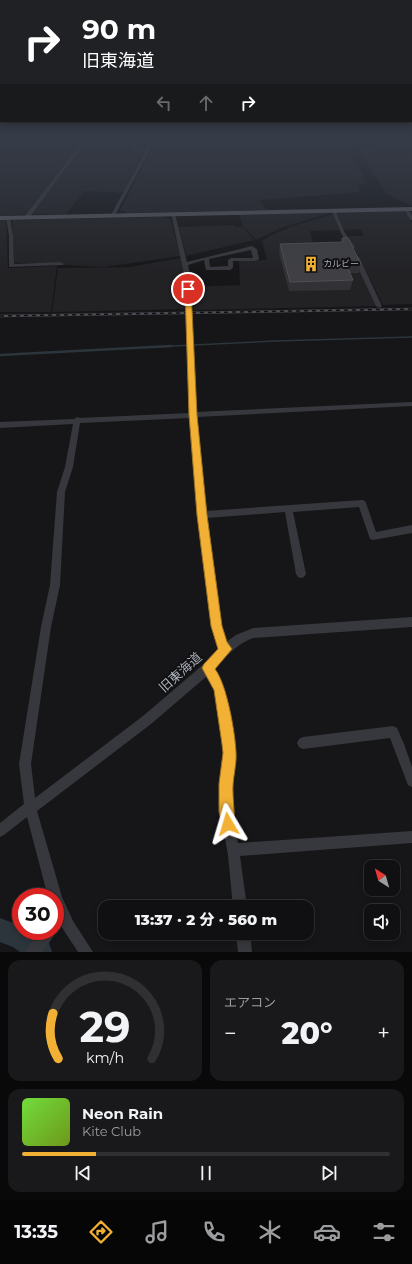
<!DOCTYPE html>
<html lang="ja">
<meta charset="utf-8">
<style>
body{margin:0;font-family:Montserrat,"Noto Sans JP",sans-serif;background:#19191b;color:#f1f3f6;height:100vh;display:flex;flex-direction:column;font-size:15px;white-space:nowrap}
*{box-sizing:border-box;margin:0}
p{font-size:13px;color:#9c9d9f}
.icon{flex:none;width:22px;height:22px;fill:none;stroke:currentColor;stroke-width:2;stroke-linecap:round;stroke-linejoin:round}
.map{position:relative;height:952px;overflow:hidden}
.drawer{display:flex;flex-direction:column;gap:8px;padding:8px;background:#09090a;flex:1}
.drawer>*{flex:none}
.top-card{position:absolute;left:0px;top:0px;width:412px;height:122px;box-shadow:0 2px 6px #0003,0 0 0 1px #303032;background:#202124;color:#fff;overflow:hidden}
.needle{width:26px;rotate:323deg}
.fabs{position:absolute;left:364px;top:860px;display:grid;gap:8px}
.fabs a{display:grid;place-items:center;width:36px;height:36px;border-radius:8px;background:#101012;box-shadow:0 2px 6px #0003,0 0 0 1px #303032;font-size:20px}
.speed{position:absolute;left:12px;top:888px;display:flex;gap:8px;font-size:20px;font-weight:700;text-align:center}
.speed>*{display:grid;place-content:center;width:52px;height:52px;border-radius:50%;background:#101012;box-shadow:0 2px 6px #0003,0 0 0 1px #303032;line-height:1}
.speed .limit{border:6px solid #d22;background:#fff;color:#111}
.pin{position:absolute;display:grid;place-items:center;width:34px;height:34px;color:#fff;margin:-17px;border:2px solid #fff;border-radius:50%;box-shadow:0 1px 4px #0007}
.me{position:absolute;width:44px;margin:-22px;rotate:353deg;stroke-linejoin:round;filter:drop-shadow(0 0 3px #0008)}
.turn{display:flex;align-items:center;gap:14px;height:84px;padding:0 16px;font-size:18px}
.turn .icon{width:52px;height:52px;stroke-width:2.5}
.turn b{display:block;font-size:28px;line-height:34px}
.lanes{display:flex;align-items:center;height:38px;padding:0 16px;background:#0003;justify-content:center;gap:20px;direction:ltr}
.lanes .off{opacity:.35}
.big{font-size:30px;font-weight:800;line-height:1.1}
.drawer .tile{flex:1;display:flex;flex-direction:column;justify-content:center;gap:6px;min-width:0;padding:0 14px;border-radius:12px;background:#19191b}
.drawer .dial{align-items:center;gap:0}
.dial svg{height:104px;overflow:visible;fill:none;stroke:#303032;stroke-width:7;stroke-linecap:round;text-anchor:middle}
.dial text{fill:#f1f3f6;stroke:none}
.song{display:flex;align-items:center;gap:12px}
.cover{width:48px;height:48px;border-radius:6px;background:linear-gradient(135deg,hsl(100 70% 55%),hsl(80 70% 35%))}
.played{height:4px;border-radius:2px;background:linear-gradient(90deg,#f2b134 20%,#303032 20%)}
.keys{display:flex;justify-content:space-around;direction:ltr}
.heat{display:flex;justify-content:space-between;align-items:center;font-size:22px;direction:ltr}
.drawer .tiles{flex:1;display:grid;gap:8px;grid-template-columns:1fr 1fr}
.tile:last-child{grid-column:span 2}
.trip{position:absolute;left:98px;top:900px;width:216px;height:40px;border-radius:12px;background:#101012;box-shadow:0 2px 6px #0003,0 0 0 1px #303032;font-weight:800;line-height:40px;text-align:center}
.tabs{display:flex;height:64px;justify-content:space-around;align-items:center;background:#060607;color:#9c9d9f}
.tabs .icon{width:28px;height:28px}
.tabs .current{color:#f2b134}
.tabs b{font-size:18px;color:#f1f3f6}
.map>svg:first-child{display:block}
.built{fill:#222225}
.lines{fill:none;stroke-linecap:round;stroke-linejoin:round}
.stream-far1{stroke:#2c353c;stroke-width:1.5}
.stream{stroke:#2c353c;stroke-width:2.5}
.river{fill:#2c353c;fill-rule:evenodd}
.minor{fill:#37383d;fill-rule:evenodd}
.major{fill:#53555c;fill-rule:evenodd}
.rail-casing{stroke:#4a4c52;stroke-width:2.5}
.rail{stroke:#111113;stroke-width:1.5;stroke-dasharray:4;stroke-linecap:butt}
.wall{fill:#323236}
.building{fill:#3f3f44;stroke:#4f5156}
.route{fill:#f2b134;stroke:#9d7322}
.labels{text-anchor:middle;stroke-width:4;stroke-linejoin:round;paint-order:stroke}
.far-poi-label{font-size:9px;fill:#a8adb8;stroke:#111113;text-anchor:start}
.near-street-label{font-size:13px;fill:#a8adb8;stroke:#111113}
</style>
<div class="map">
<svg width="412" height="952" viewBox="0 0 412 952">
<rect width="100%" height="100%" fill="#161618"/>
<g class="built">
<path d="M 0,140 L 151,140 L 149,142 L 134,141 L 128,152 L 142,153 L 123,193 L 84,191 L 66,214 L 32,214 L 85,144 L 79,144 L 27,214 L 0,216 Z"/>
<path d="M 156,140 L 345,140 L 366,183 L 359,184 L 359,189 L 362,192 L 260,200 L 267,210 L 125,213 L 125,211 L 120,211 Z"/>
<path d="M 349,140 L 412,140 L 412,144 L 353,146 Z"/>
<path d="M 412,145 L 412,206 L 387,194 L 359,149 L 365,147 Z"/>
<path d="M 403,210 L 412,223 L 412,304 L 383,305 L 348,236 L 364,236 L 361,229 L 344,230 L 336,212 Z"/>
<path d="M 330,213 L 281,228 L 256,240 L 243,226 L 239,215 Z"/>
<path d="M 334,214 L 339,230 L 310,231 L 313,244 L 348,243 L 377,306 L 194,310 L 192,287 L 240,285 L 239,261 L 267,260 L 262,241 L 269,236 L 293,226 Z"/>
<path d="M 164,217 L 170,219 L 181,256 L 104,267 L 65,265 L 62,263 L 14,263 L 12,221 L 14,220 Z"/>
<path d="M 0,220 L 6,220 L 8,268 L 57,266 L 51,312 L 0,312 Z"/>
<path d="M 234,225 L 235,227 L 243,227 L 254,240 L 186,256 L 179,227 Z"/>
<path d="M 181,258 L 185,278 L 187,309 L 52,312 L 58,268 L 130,267 Z"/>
</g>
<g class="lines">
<path class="stream-far1" d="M 152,347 L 275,341 L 412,337"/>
<path class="stream" d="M 0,355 L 171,346"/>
<path class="river" d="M 0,918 L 21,926 L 21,931 L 32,931 L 49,943 L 52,952 L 20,952 L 13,947 L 0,942 Z"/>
<g class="minor">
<path d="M 151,140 L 155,140 L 115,215 L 111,216 L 111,215 L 145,152 L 131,150 L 136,142 L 150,143 ZM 138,144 L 148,145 L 146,150 L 136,149 Z"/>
<path d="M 81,143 L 84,144 L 29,218 L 25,218 L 25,216 Z"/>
<path d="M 404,208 L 408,209 L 412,215 L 412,220 L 410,220 L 404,209 Z"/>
<path d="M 331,209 L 335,210 L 345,233 L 355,247 L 354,248 L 350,248 L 341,233 Z"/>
<path d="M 171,213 L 175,214 L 187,262 L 252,246 L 257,249 L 259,259 L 256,261 L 233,261 L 233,268 L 230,270 L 206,270 L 204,260 L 188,265 L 190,274 L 196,412 L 412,402 L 412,406 L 197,417 L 206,511 L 362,500 L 365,501 L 366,503 L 376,532 L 412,525 L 412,533 L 373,540 L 370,539 L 369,536 L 359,507 L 293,512 L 306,574 L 304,577 L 301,578 L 298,577 L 296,574 L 285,512 L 207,518 L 221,625 L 226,642 L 236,635 L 253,628 L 412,617 L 412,627 L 253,638 C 237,644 226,656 215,669 L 225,690 L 235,744 C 236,758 232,771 232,784 C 231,805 234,823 238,843 L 412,831 L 412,843 L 240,856 L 247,907 L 233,907 L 228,855 L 220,811 L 220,783 L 224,753 L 223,744 L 215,691 L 207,676 L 151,724 L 37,811 L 62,897 L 73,921 L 93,952 L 78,952 L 61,926 L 55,929 L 55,897 L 48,897 L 27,817 L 4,835 L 0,837 L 0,823 L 24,804 L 19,764 L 41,627 L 50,585 L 57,492 L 65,467 L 73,424 L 0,428 L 0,422 L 74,419 L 77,417 L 80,418 L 189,413 L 184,274 ZM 251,250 L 253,258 L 231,258 L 228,260 L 228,266 L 210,267 L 209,259 ZM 190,418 L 198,515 L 211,625 L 219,649 L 204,664 L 143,716 L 35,798 L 31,764 L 51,627 L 60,585 L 65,492 L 73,467 L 80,423 Z"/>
<path d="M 6,217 L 10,218 L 13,236 L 14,264 L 61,262 L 64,264 L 63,265 L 9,267 L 9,236 Z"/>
<path d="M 356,255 L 359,257 L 382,306 L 381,307 L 379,308 L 376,306 L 353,257 Z"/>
<path d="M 393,726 L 397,728 L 404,744 L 412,767 L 412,787 L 408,785 L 390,738 L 303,749 L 299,747 L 297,743 L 299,739 L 303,737 Z"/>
<path d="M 55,929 L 56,931 L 54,936 L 42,952 L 26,952 L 28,947 L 40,931 L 55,931 Z"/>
<path d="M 236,933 L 250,933 L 252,952 L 238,952 Z"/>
</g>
<path class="major" d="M 412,207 L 412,211 L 0,220 L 0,216 Z"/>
<g class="rail-casing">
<path id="rail" d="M 0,316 L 412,309"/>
</g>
<use href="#rail" class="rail"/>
</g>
<path class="wall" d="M 342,238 L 361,264 L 359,273 L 350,273 L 353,280 L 350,290 L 289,291 L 279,253 L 280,244 L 341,243 Z"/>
<path class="building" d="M 342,238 L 348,238 L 361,264 L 346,264 L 353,280 L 290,282 L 280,244 L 343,242 Z"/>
<linearGradient id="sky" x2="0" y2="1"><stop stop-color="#0c0c0d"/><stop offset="0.51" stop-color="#363c48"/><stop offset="1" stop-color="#363c48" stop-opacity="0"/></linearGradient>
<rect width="412" height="273" fill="url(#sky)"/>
<path class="route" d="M 188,287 L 191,289 L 197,415 L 207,515 L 222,626 L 227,642 L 232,649 L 215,669 C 227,685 235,732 236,752 C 237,766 232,779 233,793 C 233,802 236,822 233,829 L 228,831 L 223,829 L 219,812 L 219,784 L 223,753 L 222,744 L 214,690 L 202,668 L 204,664 L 218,649 L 211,626 L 197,515 L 189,415 L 185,289 Z"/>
<defs>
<g id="building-bare" transform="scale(1.2)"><path d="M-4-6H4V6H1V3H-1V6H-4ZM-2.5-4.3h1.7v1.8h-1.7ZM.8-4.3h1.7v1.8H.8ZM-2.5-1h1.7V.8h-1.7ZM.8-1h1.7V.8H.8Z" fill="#f2b134" stroke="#111113" stroke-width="2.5" paint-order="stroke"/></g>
</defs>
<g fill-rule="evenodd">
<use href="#building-bare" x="311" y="264"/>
</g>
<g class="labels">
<g class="far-poi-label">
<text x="323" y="267">カルビー</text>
</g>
<g class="near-street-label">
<text transform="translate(180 672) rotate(-42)" y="5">旧東海道</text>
</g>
</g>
</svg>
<div class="fabs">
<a><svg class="needle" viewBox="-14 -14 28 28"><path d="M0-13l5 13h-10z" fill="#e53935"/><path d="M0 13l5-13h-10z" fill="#9c9d9f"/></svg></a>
<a><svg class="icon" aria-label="sound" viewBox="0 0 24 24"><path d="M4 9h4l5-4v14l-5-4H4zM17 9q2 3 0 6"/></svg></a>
</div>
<div class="speed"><div class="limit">30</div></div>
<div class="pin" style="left:188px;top:289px;background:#d93025"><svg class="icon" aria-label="arrive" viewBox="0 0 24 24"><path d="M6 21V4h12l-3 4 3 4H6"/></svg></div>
<svg class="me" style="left:228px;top:824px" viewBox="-20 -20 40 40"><path d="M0-17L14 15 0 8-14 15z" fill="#f2b134" stroke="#fff" stroke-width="4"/></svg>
<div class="trip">13:37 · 2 分 · 560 m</div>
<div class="top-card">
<div class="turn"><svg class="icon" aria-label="right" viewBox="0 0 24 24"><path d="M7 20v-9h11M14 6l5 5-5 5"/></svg><div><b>90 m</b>旧東海道</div></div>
<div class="lanes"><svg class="icon off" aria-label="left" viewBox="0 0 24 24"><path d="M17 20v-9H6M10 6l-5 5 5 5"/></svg><svg class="icon off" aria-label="ahead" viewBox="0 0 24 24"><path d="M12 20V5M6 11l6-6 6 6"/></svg><svg class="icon" aria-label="right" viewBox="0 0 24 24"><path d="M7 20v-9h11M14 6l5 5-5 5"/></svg></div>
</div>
</div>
<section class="drawer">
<div class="tiles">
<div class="tile dial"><svg viewBox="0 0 100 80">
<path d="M14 69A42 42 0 1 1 86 69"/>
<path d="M14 69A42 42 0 0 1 10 34" stroke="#f2b134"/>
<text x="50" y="56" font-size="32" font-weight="700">29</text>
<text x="50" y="72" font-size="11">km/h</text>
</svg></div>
<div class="tile"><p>エアコン</p>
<div class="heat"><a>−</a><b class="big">20°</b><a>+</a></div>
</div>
<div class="tile">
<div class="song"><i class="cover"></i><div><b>Neon Rain</b><p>Kite Club</p></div></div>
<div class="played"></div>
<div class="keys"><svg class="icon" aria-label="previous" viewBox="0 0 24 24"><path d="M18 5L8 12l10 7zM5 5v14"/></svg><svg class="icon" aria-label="pause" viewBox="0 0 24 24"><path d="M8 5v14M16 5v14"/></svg><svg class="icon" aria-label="next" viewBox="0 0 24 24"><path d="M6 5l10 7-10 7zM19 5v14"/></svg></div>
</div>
</div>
</section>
<nav class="tabs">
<b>13:35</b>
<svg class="icon current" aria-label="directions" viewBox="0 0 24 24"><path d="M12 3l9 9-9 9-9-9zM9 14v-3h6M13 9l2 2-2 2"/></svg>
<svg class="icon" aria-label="music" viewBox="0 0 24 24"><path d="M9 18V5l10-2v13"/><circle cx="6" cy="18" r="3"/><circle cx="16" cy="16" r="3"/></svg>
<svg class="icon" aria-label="phone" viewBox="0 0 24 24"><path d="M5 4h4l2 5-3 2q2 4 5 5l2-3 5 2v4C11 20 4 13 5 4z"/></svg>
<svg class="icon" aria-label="climate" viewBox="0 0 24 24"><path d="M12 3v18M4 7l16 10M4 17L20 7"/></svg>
<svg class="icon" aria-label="car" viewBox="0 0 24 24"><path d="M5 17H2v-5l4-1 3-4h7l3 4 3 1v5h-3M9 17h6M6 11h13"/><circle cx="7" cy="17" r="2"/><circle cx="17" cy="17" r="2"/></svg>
<svg class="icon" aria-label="filters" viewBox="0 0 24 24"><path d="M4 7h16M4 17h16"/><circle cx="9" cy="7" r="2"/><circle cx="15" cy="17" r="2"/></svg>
</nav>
